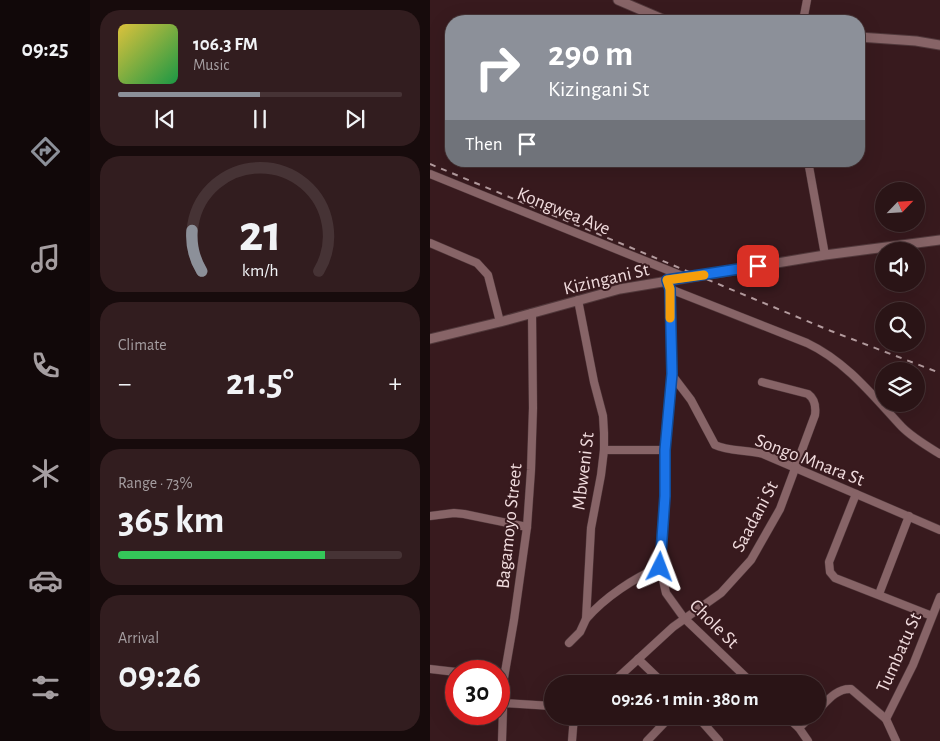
<!DOCTYPE html>
<meta charset="utf-8">
<style>
body{margin:0;font-family:"Alegreya Sans",sans-serif;background:#321d1f;color:#f1f3f6;height:100vh;display:flex;flex-direction:column;font-size:19px;white-space:nowrap}
*{box-sizing:border-box;margin:0}
p{font-size:16px;color:#a59ea1}
.icon{flex:none;width:28px;height:28px;fill:none;stroke:currentColor;stroke-width:2;stroke-linecap:round;stroke-linejoin:round}
.map{position:relative;flex:1;overflow:hidden}
.drawer{display:flex;flex-direction:column;gap:10px;padding:10px;background:#170b0c;width:340px}
.drawer>*{flex:none}
.hud{position:absolute;left:15px;top:15px;width:420px;height:152px;border-radius:20px;box-shadow:0 5px 20px #0002,0 0 0 1px #463335;background:#8c9099;color:#fff;overflow:hidden}
.needle{width:32px;rotate:65deg}
.fabs{position:absolute;left:445px;top:182px;display:grid;gap:10px}
.fabs a{display:grid;place-items:center;width:50px;height:50px;border-radius:50%;background:#2a1416;box-shadow:0 5px 20px #0002,0 0 0 1px #463335;font-size:25px}
.speed{position:absolute;left:15px;top:660px;display:flex;gap:10px;font-size:25px;font-weight:700;text-align:center}
.speed>*{display:grid;place-content:center;width:65px;height:65px;border-radius:50%;background:#2a1416;box-shadow:0 5px 20px #0002,0 0 0 1px #463335;line-height:1}
.speed .limit{border:8px solid #d22;background:#fff;color:#111}
.pin{position:absolute;display:grid;place-items:center;width:42px;height:42px;color:#fff;margin:-21px;border-radius:10px;box-shadow:0 2px 8px #0006}
.me{position:absolute;width:55px;margin:-28px;rotate:3deg;stroke-linejoin:round;filter:drop-shadow(0 0 4px #0008)}
.turn{display:flex;align-items:center;gap:18px;height:105px;padding:0 20px;font-size:22px}
.turn .icon{width:65px;height:65px;stroke-width:2.5}
.turn b{display:block;font-size:35px;line-height:42px}
.then{display:flex;align-items:center;height:48px;padding:0 20px;background:#0003;gap:10px;font-size:19px}
.big{font-size:38px;font-weight:700;line-height:1.1}
.drawer .widget{flex:1;display:flex;flex-direction:column;justify-content:center;gap:8px;min-width:0;padding:0 18px;border-radius:20px;background:#321d1f}
.drawer .dial{align-items:center;gap:0}
.dial svg{height:130px;overflow:visible;fill:none;stroke:#463335;stroke-width:7;stroke-linecap:round;text-anchor:middle}
.dial text{fill:#f1f3f6;stroke:none}
.song{display:flex;align-items:center;gap:15px}
.cover{width:60px;height:60px;border-radius:8px;background:linear-gradient(135deg,hsl(50 70% 55%),hsl(140 70% 35%))}
.played{height:5px;border-radius:2px;background:linear-gradient(90deg,#8c9099 50%,#463335 50%)}
.keys{display:flex;justify-content:space-around;direction:ltr}
.heat{display:flex;justify-content:space-between;align-items:center;font-size:28px;direction:ltr}
.charge{height:8px;border-radius:4px;background:linear-gradient(90deg,#34c759 73%,#463335 0)}
.trip{position:absolute;left:114px;top:675px;width:282px;height:50px;border-radius:25px;background:#2a1416;box-shadow:0 5px 20px #0002,0 0 0 1px #463335;font-weight:700;line-height:50px;text-align:center}
main{display:flex;flex:1;min-height:0}
.tabs{display:flex;flex-direction:column;width:90px;justify-content:space-around;align-items:center;background:#110809;color:#a59ea1}
.tabs .icon{width:35px;height:35px}
.tabs .active{color:#8c9099}
.tabs b{font-size:22px;color:#f1f3f6}
.map>svg:first-child{display:block}
.lines{fill:none;stroke-linecap:round;stroke-linejoin:round}
.minor-casing{stroke:#51383b;stroke-width:9}
.tertiary-casing{stroke:#51383b;stroke-width:11}
.minor{stroke:#876467;stroke-width:8}
.tertiary{stroke:#876467;stroke-width:9}
.rail{stroke:#b39b9e;stroke-width:2;stroke-dasharray:6 6;stroke-linecap:butt}
.route-casing{stroke:#114b97;stroke-width:12}
.route{stroke:#1a73e8;stroke-width:9}
.slow{stroke:#f59e0b;stroke-width:9}
.labels{text-anchor:middle;stroke-width:4;stroke-linejoin:round;paint-order:stroke}
.street-label{font-size:19px;fill:#f1dcde;stroke:#381a1e}
</style>
<main>
<nav class="tabs">
<b>09:25</b>
<svg class="icon active" aria-label="directions" viewBox="0 0 24 24"><path d="M12 3l9 9-9 9-9-9zM9 14v-3h6M13 9l2 2-2 2"/></svg>
<svg class="icon" aria-label="music" viewBox="0 0 24 24"><path d="M9 18V5l10-2v13"/><circle cx="6" cy="18" r="3"/><circle cx="16" cy="16" r="3"/></svg>
<svg class="icon" aria-label="phone" viewBox="0 0 24 24"><path d="M5 4h4l2 5-3 2q2 4 5 5l2-3 5 2v4C11 20 4 13 5 4z"/></svg>
<svg class="icon" aria-label="climate" viewBox="0 0 24 24"><path d="M12 3v18M4 7l16 10M4 17L20 7"/></svg>
<svg class="icon" aria-label="car" viewBox="0 0 24 24"><path d="M5 17H2v-5l4-1 3-4h7l3 4 3 1v5h-3M9 17h6M6 11h13"/><circle cx="7" cy="17" r="2"/><circle cx="17" cy="17" r="2"/></svg>
<svg class="icon" aria-label="filters" viewBox="0 0 24 24"><path d="M4 7h16M4 17h16"/><circle cx="9" cy="7" r="2"/><circle cx="15" cy="17" r="2"/></svg>
</nav>
<section class="drawer">
<div class="widget">
<div class="song"><i class="cover"></i><div><b>106.3 FM</b><p>Music</p></div></div>
<div class="played"></div>
<div class="keys"><svg class="icon" aria-label="previous" viewBox="0 0 24 24"><path d="M18 5L8 12l10 7zM5 5v14"/></svg><svg class="icon" aria-label="pause" viewBox="0 0 24 24"><path d="M8 5v14M16 5v14"/></svg><svg class="icon" aria-label="next" viewBox="0 0 24 24"><path d="M6 5l10 7-10 7zM19 5v14"/></svg></div>
</div>
<div class="widget dial"><svg viewBox="0 0 100 80">
<path d="M14 69A42 42 0 1 1 86 69"/>
<path d="M14 69A42 42 0 0 1 8 44" stroke="#8c9099"/>
<text x="50" y="56" font-size="32" font-weight="700">21</text>
<text x="50" y="72" font-size="11">km/h</text>
</svg></div>
<div class="widget"><p>Climate</p>
<div class="heat"><a>−</a><b class="big">21.5°</b><a>+</a></div>
</div>
<div class="widget"><p>Range · 73%</p><b class="big">365 km</b><div class="charge"></div></div>
<div class="widget"><p>Arrival</p><b class="big">09:26</b></div>
</section>
<div class="map">
<svg width="510" height="741" viewBox="0 0 510 741">
<rect width="100%" height="100%" fill="#381a1e"/>
<g class="lines">
<g class="minor-casing">
<g id="minor">
<path d="M 373,21 L 377,0"/>
<path d="M 378,161 L 395,255"/>
<path d="M 0,174 L 255,277"/>
<path d="M 0,243 L 47,263 L 58,275 L 70,322"/>
<path d="M 237,280 L 240,289 L 242,375 L 235,450 L 235,496 L 230,567 L 236,593 L 254,618 L 323,684"/>
<path d="M 240,289 L 377,343 C 417,362 443,396 472,427 C 483,438 497,446 510,454"/>
<path d="M 242,375 L 261,400 L 285,445 C 297,451 318,450 333,454 L 510,530"/>
<path d="M 174,450 L 235,450"/>
<path d="M 426,494 L 399,562 L 400,572 L 405,578 L 502,616"/>
<path d="M 0,516 L 24,513 L 34,514 L 97,527"/>
<path d="M 449,594 L 479,516"/>
<path d="M 156,619 C 175,597 204,578 230,567"/>
<path d="M 139,643 L 150,632 L 156,619 L 161,528 L 171,475 L 174,450 L 174,433 L 173,416 L 164,382 L 148,300"/>
<path d="M 208,659 L 234,684"/>
<path d="M 0,669 L 26,672"/>
<path d="M 181,684 L 243,627 L 291,593 L 321,560 L 350,509 L 385,415 C 386,407 385,399 378,394 L 332,382"/>
<path d="M 73,703 L 122,706"/>
<path d="M 388,710 C 397,701 407,688 421,689 L 456,719 L 466,741"/>
<path d="M 267,716 L 289,741"/>
<path d="M 356,716 L 369,728 L 378,741"/>
<path d="M 456,719 L 483,665 L 510,597"/>
<path d="M 369,728 L 381,716"/>
<path d="M 72,741 L 74,678 L 84,620 L 97,527 L 101,470 L 103,408 L 102,313"/>
<path d="M 142,741 L 144,716"/>
<path d="M 217,741 L 241,716"/>
</g>
</g>
<g class="tertiary-casing">
<g id="tertiary">
<path d="M 188,0 L 237,21"/>
<path d="M 429,37 L 486,41 L 510,45"/>
<path d="M 0,339 L 70,322 L 190,289 L 395,255 L 510,240"/>
</g>
</g>
<use href="#minor" class="minor"/>
<use href="#tertiary" class="tertiary"/>
<path class="rail" d="M 0,164 L 401,331 L 510,373"/>
</g>
<g class="lines">
<g class="route-casing">
<path id="route" d="M 230,567 L 235,496 L 235,450 L 242,374 L 240,289 L 237,280 L 328,266"/>
</g>
<use href="#route" class="route"/>
<path class="slow" d="M 240,318 L 240,289 L 237,280 L 274,275"/>
</g>
<g class="labels">
<g class="street-label">
<text transform="translate(134 210) rotate(22)" y="7">Kongwea Ave</text>
<text transform="translate(176 278) rotate(-13)" y="7">Kizingani St</text>
<text transform="translate(380 459) rotate(21)" y="7">Songo Mnara St</text>
<text transform="translate(152 471) rotate(-83)" y="7">Mbweni St</text>
<text transform="translate(324 516) rotate(-62)" y="7">Saadani St</text>
<text transform="translate(78 526) rotate(-84)" y="7">Bagamoyo Street</text>
<text transform="translate(285 623) rotate(45)" y="7">Chole St</text>
<text transform="translate(468 652) rotate(-66)" y="7">Tumbatu St</text>
</g>
</g>
</svg>
<div class="fabs">
<a><svg class="needle" viewBox="-14 -14 28 28"><path d="M0-13l5 13h-10z" fill="#e53935"/><path d="M0 13l5-13h-10z" fill="#a59ea1"/></svg></a>
<a><svg class="icon" aria-label="sound" viewBox="0 0 24 24"><path d="M4 9h4l5-4v14l-5-4H4zM17 9q2 3 0 6"/></svg></a>
<a><svg class="icon" aria-label="search" viewBox="0 0 24 24"><circle cx="10" cy="10" r="6"/><path d="M15 15l6 6"/></svg></a>
<a><svg class="icon" aria-label="layers" viewBox="0 0 24 24"><path d="M12 4l9 5-9 5-9-5zM3 14l9 5 9-5"/></svg></a>
</div>
<div class="speed"><div class="limit">30</div></div>
<div class="pin" style="left:328px;top:266px;background:#d93025"><svg class="icon" aria-label="arrive" viewBox="0 0 24 24"><path d="M6 21V4h12l-3 4 3 4H6"/></svg></div>
<svg class="me" style="left:230px;top:567px" viewBox="-20 -20 40 40"><path d="M0-17L14 15 0 8-14 15z" fill="#1a73e8" stroke="#fff" stroke-width="4"/></svg>
<div class="trip">09:26 · 1 min · 380 m</div>
<div class="hud">
<div class="turn"><svg class="icon" aria-label="right" viewBox="0 0 24 24"><path d="M7 20v-9h11M14 6l5 5-5 5"/></svg><div><b>290 m</b>Kizingani St</div></div>
<div class="then">Then<svg class="icon" aria-label="arrive" viewBox="0 0 24 24"><path d="M6 21V4h12l-3 4 3 4H6"/></svg></div>
</div>
</div>
</main>
